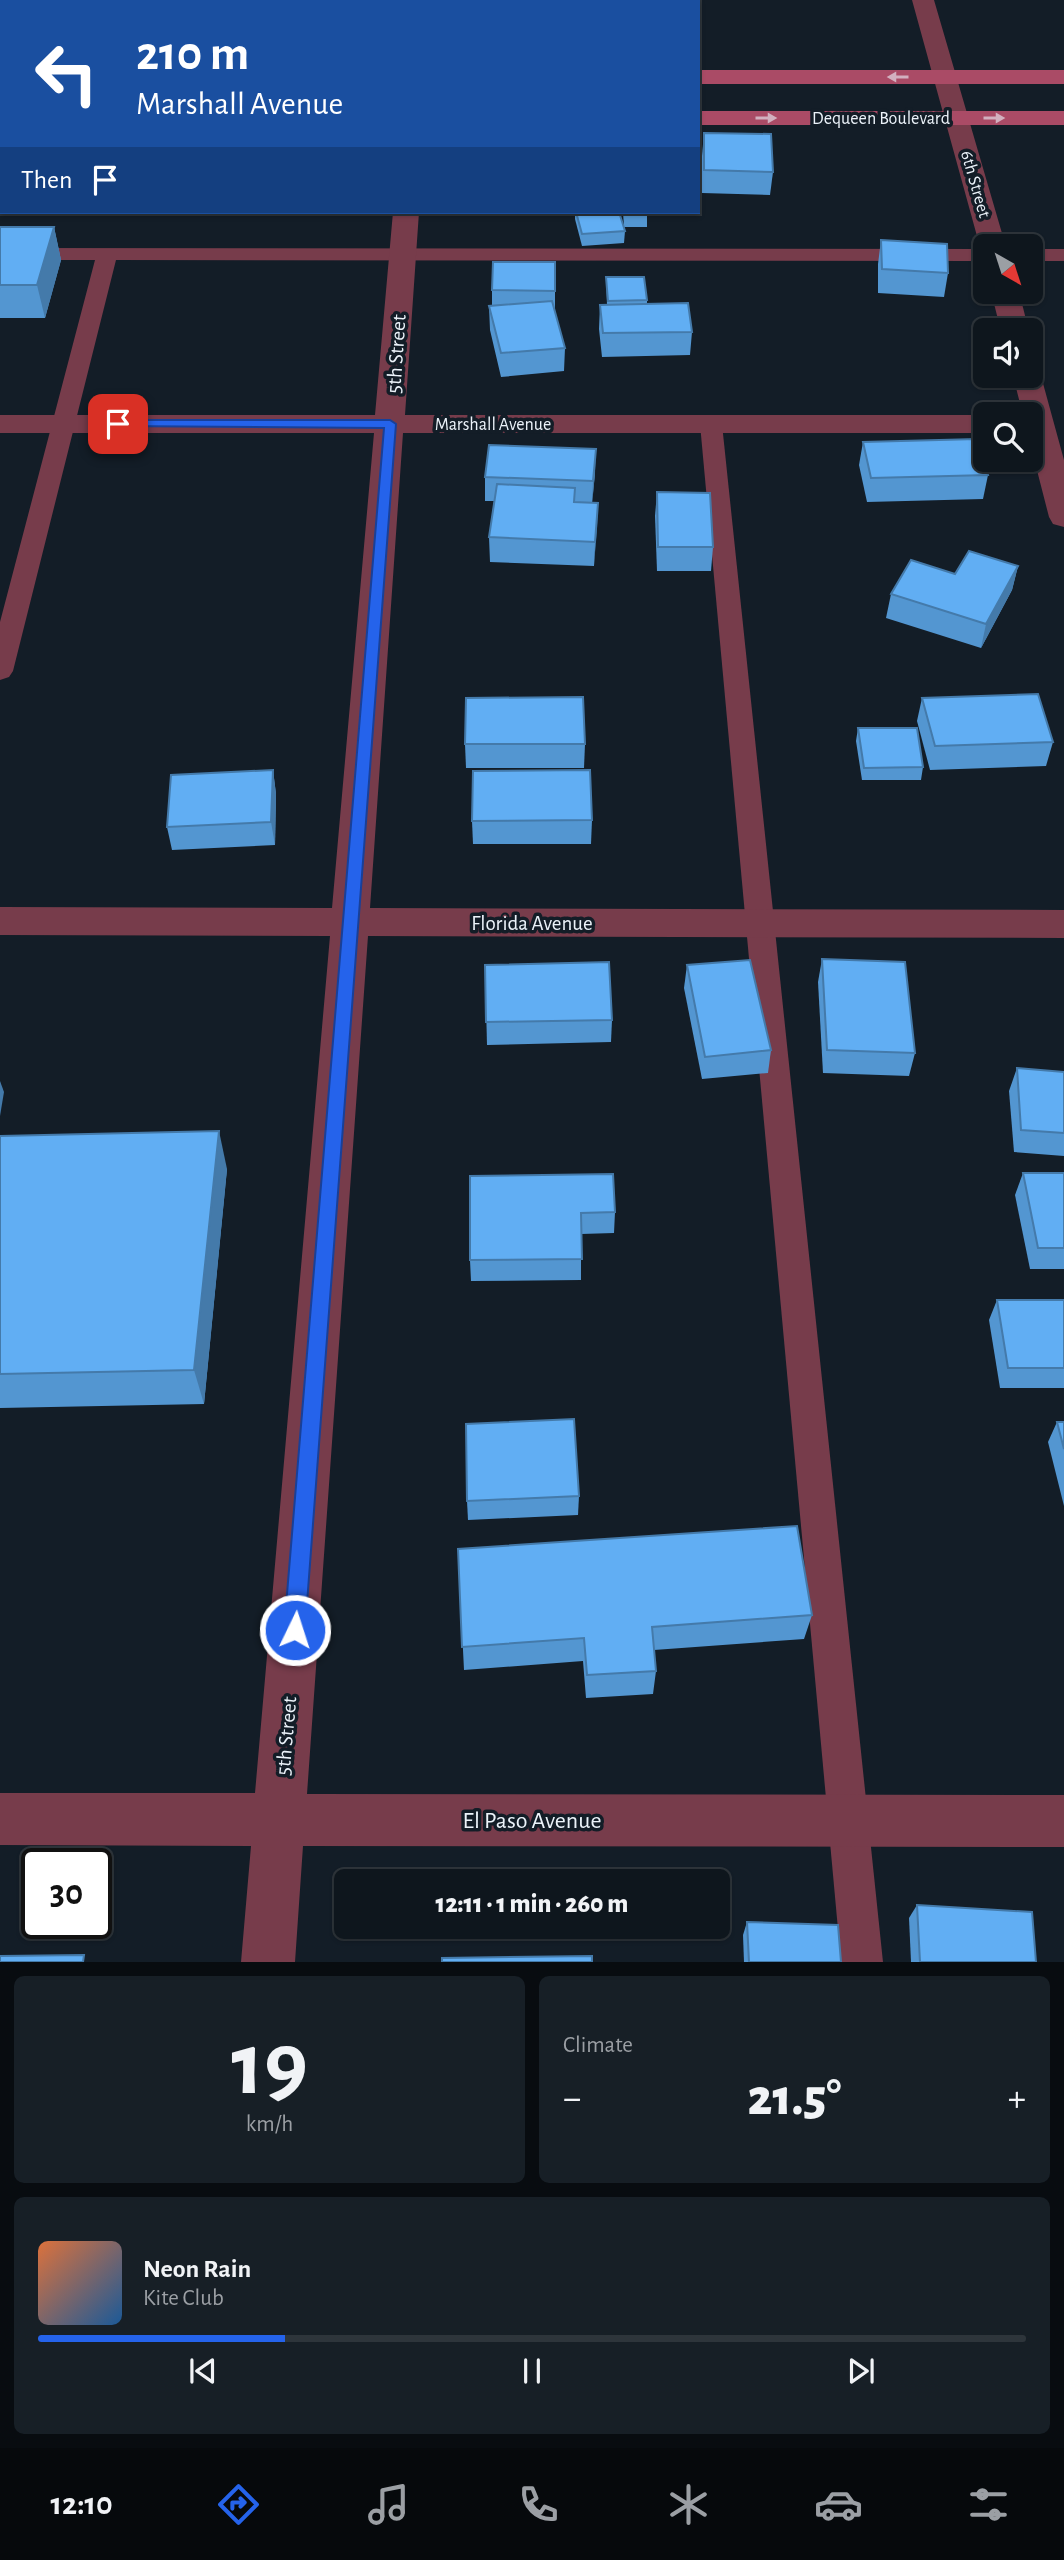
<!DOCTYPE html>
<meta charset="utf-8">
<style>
body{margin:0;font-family:"Alegreya Sans",sans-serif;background:#171f26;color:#f1f3f6;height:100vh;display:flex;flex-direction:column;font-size:26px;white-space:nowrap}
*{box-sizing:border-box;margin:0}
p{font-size:23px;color:#9b9fa4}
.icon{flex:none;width:38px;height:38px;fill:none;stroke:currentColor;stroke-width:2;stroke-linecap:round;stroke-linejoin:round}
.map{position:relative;height:1962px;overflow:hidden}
.side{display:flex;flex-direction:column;gap:14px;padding:14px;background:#080c10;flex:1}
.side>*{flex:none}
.hud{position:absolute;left:0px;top:0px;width:700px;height:214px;box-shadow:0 2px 5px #0004,0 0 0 2px #2e353b;background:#1a4fa0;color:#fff;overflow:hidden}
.needle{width:46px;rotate:141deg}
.fabs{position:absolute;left:973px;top:234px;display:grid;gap:14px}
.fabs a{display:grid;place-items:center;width:70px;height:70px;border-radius:10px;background:#0e161d;box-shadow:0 2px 5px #0004,0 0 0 2px #2e353b;font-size:35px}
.speed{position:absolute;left:21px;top:1848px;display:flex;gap:14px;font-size:35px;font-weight:700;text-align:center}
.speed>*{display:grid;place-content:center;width:91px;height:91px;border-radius:50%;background:#0e161d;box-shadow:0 2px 5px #0004,0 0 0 2px #2e353b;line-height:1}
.speed .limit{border:4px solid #111;border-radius:10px;background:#fff;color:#111}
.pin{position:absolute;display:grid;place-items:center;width:60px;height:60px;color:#fff;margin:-30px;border-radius:14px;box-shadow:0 4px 10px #0006}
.me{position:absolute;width:77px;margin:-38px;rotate:4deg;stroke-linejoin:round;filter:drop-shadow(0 0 5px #0008)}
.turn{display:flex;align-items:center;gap:24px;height:147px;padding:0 21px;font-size:32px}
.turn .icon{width:91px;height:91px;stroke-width:2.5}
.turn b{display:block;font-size:49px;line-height:60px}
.then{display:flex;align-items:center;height:66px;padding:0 21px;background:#0003;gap:14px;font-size:26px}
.big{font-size:52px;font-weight:800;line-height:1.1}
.side .card{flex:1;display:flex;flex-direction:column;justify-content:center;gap:10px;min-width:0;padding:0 24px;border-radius:10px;background:#171f26}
.side .dial{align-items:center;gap:0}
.dial b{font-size:91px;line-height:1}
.song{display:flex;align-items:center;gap:21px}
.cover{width:84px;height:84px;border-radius:10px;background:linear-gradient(135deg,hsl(20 70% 55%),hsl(210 70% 35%))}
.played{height:7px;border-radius:4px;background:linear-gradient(90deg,#2563eb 25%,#2e353b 25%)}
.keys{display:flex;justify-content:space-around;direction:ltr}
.heat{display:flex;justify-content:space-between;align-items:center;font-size:38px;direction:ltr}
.side .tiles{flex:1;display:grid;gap:14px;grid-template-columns:1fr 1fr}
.card:last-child{grid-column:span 2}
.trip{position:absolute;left:334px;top:1869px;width:396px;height:70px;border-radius:10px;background:#0e161d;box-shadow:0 2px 5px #0004,0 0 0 2px #2e353b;font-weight:800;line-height:70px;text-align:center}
.menu{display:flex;height:112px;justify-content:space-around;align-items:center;background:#06090c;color:#9b9fa4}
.menu .icon{width:49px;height:49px}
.menu .on{color:#2563eb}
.menu b{font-size:32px;color:#f1f3f6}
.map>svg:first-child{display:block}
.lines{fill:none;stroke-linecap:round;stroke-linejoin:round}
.lane{fill:#773c4b;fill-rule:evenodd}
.street{fill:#773c4b;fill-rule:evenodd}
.secondary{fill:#aa4b66;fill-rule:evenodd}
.wall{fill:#5396d1}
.shaded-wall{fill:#447aaa}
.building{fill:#61aef3;stroke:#447aaa;stroke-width:2}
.oneway{fill:#d2b0bf}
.route{fill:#2563eb;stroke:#184099;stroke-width:2}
.labels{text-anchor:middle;stroke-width:7;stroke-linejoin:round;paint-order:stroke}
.far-street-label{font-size:18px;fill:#ecf3fa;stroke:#131d27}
.street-label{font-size:21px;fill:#ecf3fa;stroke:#131d27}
.near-street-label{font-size:24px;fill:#ecf3fa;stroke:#131d27}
</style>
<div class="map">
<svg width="1064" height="1962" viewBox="0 0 1064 1962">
<rect width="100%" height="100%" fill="#131d27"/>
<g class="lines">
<g class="lane">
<path d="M 0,248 L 985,249 L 985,261 L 116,260 L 13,671 L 9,677 L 0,680 L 0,622 L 95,260 L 0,260 Z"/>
<rect x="1031" y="249" width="33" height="12"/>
<path d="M 711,417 L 719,419 L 722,424 L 883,1962 L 841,1962 L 700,424 L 703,419 Z"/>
</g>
<g class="street">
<rect x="409" y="0" width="22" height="2"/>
<path d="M 912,0 L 934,0 L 1006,247 L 985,247 L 985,253 L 980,247 Z"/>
<path d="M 393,212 L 419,212 L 405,415 L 985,415 L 985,433 L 403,433 L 370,908 L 1064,910 L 1064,938 L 368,936 L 307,1794 L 1064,1795 L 1064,1847 L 303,1846 L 295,1962 L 241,1962 L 251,1846 L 0,1845 L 0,1793 L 255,1793 L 330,936 L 0,935 L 0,907 L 332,908 L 374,433 L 0,433 L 0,415 L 375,415 Z"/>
<path d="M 991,292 L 1019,292 L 1029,331 L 1001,331 Z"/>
<path d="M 1031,368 L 1037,370 L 1041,376 L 1064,460 L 1064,527 L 1053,524 L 1049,517 L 1031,447 L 1031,415 L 1023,415 L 1013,376 L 1031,376 Z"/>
</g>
<g class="secondary">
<rect x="0" y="69" width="2" height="14"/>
<rect x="698" y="70" width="366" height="14"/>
<rect x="0" y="110" width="2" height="14"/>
<rect x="698" y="111" width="366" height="14"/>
</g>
</g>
<g class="wall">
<path d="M 704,133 L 773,172 L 770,195 L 702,193 L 702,156 Z"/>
<path d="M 575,212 L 619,212 L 625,231 L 624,243 L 582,246 L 575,219 Z"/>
<path d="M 623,212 L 647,212 L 647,227 L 624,227 Z"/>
<path d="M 0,227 L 54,227 L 61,260 L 45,318 L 0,318 Z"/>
<path d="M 881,240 L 948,273 L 944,297 L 878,293 L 878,264 Z"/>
<path d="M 555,262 L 555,312 L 565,348 L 564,371 L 501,377 L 490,330 L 489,306 L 492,306 L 492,290 Z"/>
<path d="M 606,277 L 647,300 L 647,304 L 692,332 L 690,355 L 602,357 L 599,329 L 600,305 L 607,305 Z"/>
<path d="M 863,442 L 988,475 L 983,499 L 867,502 L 859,465 Z"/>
<path d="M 595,473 L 592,503 L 598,503 L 594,566 L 490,562 L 489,537 L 494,501 L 485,501 L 485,477 Z"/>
<path d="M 657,492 L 713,547 L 711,571 L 657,571 L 655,516 Z"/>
<path d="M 1018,566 L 1012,590 L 981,648 L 886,618 L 891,594 L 955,574 Z"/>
<path d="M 922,698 L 1053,742 L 1046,766 L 930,770 L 917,721 Z"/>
<path d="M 858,728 L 923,767 L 921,780 L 862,780 L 856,741 Z"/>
<path d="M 465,744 L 585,744 L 584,768 L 466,768 Z"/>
<path d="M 273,770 L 276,794 L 275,845 L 172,850 L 167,827 Z"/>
<path d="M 592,820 L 591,844 L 473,844 L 472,821 Z"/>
<path d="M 822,959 L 915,1053 L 909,1076 L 823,1073 L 818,982 Z"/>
<path d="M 485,965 L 612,1020 L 611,1042 L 487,1045 Z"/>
<path d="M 687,965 L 771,1050 L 768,1073 L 702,1079 L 684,988 Z"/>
<path d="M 1017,1068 L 1064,1072 L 1064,1156 L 1014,1152 L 1009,1091 Z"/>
<path d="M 0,1136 L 227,1169 L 204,1404 L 0,1408 Z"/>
<path d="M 1023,1173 L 1064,1173 L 1064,1269 L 1030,1269 L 1015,1195 Z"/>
<path d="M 470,1176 L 615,1212 L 614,1233 L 581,1234 L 581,1280 L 471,1281 L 470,1260 Z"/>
<path d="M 997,1300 L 1064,1300 L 1064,1388 L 1000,1388 L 989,1320 Z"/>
<path d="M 1057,1422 L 1064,1422 L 1064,1506 L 1048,1442 Z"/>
<path d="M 579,1496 L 578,1515 L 468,1520 L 467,1501 Z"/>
<path d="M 458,1549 L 812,1615 L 804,1639 L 654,1650 L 656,1671 L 653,1694 L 586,1698 L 583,1661 L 464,1670 Z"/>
<path d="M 917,1905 L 1036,1962 L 911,1962 L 909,1918 Z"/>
<path d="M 747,1922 L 841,1962 L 744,1962 L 743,1935 Z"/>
</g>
<g class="shaded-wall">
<path d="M 54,227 L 61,260 L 45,318 L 37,285 Z"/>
<path d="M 596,449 L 595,473 L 592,505 L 593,481 Z"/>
<path d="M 598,503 L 597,527 L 594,566 L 595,542 Z"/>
<path d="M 1018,566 L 1012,590 L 981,648 L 986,624 Z"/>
<path d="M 273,770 L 276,794 L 275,845 L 271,822 Z"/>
<path d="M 0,1081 L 4,1092 L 0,1116 Z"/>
<path d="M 219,1131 L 227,1169 L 204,1404 L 194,1370 Z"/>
</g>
<g class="building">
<rect x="175" y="0" width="215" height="2"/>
<rect x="581" y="0" width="82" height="2"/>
<path d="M 704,133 L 771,134 L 773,172 L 704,170 Z"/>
<path d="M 576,212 L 619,212 L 625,231 L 582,234 Z"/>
<rect x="625" y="212" width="22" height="3"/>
<path d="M 0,227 L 54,227 L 37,285 L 0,285 Z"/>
<path d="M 881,240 L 947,244 L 948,273 L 882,269 Z"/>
<path d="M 493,262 L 555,262 L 555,291 L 492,290 Z"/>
<path d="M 606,277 L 644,277 L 647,300 L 608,301 Z"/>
<path d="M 552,301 L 565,348 L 501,353 L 489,306 Z"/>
<path d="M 688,303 L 692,332 L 603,333 L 600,305 Z"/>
<path d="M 977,439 L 988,475 L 871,478 L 863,442 Z"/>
<path d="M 489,445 L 596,449 L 593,481 L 485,477 Z"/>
<path d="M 497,484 L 575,488 L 574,502 L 598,503 L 595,542 L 489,537 Z"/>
<path d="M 657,492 L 710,493 L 713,547 L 658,547 Z"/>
<path d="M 969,551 L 1018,566 L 986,624 L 891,594 L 911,560 L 955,574 Z"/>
<path d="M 1038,694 L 1053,742 L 935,746 L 922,698 Z"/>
<path d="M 583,697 L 585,744 L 465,744 L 466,698 Z"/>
<path d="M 858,728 L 917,728 L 923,767 L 864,768 Z"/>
<path d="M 273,770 L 271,822 L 167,827 L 171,775 Z"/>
<path d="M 590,770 L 592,820 L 472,821 L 473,771 Z"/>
<path d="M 822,959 L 905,962 L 915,1053 L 827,1050 Z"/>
<path d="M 750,960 L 771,1050 L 705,1057 L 687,965 Z"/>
<path d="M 609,962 L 612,1020 L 486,1022 L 485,965 Z"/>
<path d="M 1017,1068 L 1064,1072 L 1064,1133 L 1021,1130 Z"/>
<path d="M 219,1131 L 194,1370 L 0,1374 L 0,1136 Z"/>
<path d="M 1023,1173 L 1064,1173 L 1064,1248 L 1038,1248 Z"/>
<path d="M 613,1174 L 615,1212 L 581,1213 L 582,1259 L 470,1260 L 470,1176 Z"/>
<path d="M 997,1300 L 1064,1300 L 1064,1368 L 1008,1368 Z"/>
<path d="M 574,1419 L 579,1496 L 467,1501 L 466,1424 Z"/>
<path d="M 1057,1422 L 1064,1422 L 1064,1449 Z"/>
<path d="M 797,1526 L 812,1615 L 652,1627 L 656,1671 L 587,1675 L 584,1638 L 462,1647 L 458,1549 Z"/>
<path d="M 917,1905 L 1032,1912 L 1036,1962 L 920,1962 Z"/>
<path d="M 747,1922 L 838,1925 L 841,1962 L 749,1962 Z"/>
<path d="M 84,1955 L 83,1962 L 0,1962 L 0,1956 Z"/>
<path d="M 592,1956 L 592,1962 L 442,1962 L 442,1958 Z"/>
</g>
<defs><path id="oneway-solid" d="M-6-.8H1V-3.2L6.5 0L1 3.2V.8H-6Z" transform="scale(1.75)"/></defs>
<g class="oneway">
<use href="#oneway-solid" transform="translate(898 77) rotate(-180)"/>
<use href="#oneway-solid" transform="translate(766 118)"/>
<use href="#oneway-solid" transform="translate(994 118)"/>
</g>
<path class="route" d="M 118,420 L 390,420 L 396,424 L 305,1630 L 302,1637 L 295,1640 L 287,1637 L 284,1630 L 384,428 L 113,426 L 112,424 Z"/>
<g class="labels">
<g class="far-street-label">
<text x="881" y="124">Dequeen Boulevard</text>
<text transform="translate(976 184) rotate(74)" y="6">6th Street</text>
<text x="493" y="430">Marshall Avenue</text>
</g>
<g class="street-label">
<text transform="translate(396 354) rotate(-86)" y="7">5th Street</text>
<text x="532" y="930">Florida Avenue</text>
<text transform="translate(286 1736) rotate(-85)" y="7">5th Street</text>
</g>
<g class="near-street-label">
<text x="532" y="1828">El Paso Avenue</text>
</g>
</g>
</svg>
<div class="fabs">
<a><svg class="needle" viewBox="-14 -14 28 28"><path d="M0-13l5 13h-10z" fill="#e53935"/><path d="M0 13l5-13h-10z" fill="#9b9fa4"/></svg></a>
<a><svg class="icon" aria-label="sound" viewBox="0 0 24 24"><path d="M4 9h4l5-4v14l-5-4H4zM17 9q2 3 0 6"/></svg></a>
<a><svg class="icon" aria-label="search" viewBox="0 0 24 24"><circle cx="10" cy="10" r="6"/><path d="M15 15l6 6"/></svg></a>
</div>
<div class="speed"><div class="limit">30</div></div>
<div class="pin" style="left:118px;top:424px;background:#d93025"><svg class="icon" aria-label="arrive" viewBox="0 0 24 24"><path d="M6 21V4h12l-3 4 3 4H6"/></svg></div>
<svg class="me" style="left:295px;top:1630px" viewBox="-20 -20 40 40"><circle r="17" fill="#2563eb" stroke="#fff" stroke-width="3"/><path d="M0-11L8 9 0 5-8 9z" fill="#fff"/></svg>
<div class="trip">12:11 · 1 min · 260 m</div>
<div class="hud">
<div class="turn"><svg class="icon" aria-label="left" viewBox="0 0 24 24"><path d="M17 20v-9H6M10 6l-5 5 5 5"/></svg><div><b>210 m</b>Marshall Avenue</div></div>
<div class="then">Then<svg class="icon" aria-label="arrive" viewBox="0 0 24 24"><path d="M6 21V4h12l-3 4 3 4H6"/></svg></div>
</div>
</div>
<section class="side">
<div class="tiles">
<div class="card dial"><b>19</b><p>km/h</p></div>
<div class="card"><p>Climate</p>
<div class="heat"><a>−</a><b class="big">21.5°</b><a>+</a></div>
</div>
<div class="card">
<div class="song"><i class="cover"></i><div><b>Neon Rain</b><p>Kite Club</p></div></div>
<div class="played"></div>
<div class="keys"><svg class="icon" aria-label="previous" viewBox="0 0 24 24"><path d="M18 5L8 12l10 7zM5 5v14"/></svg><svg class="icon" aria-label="pause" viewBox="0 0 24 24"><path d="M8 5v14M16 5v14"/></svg><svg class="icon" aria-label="next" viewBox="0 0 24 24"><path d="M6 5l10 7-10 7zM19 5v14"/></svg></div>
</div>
</div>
</section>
<nav class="menu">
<b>12:10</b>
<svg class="icon on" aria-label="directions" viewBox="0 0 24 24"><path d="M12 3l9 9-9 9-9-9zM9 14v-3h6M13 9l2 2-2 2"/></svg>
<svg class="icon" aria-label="music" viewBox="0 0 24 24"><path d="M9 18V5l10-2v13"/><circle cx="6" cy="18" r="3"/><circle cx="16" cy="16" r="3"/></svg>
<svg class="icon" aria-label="phone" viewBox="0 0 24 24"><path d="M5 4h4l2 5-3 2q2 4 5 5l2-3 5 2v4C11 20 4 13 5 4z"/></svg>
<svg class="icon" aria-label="climate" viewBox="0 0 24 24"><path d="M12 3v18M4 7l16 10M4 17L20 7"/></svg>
<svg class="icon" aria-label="car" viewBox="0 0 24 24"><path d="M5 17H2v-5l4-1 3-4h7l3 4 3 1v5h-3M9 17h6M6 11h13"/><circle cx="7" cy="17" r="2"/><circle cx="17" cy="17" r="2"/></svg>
<svg class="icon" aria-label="filters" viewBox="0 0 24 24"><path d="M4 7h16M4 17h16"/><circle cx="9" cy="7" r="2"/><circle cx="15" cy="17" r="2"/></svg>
</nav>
